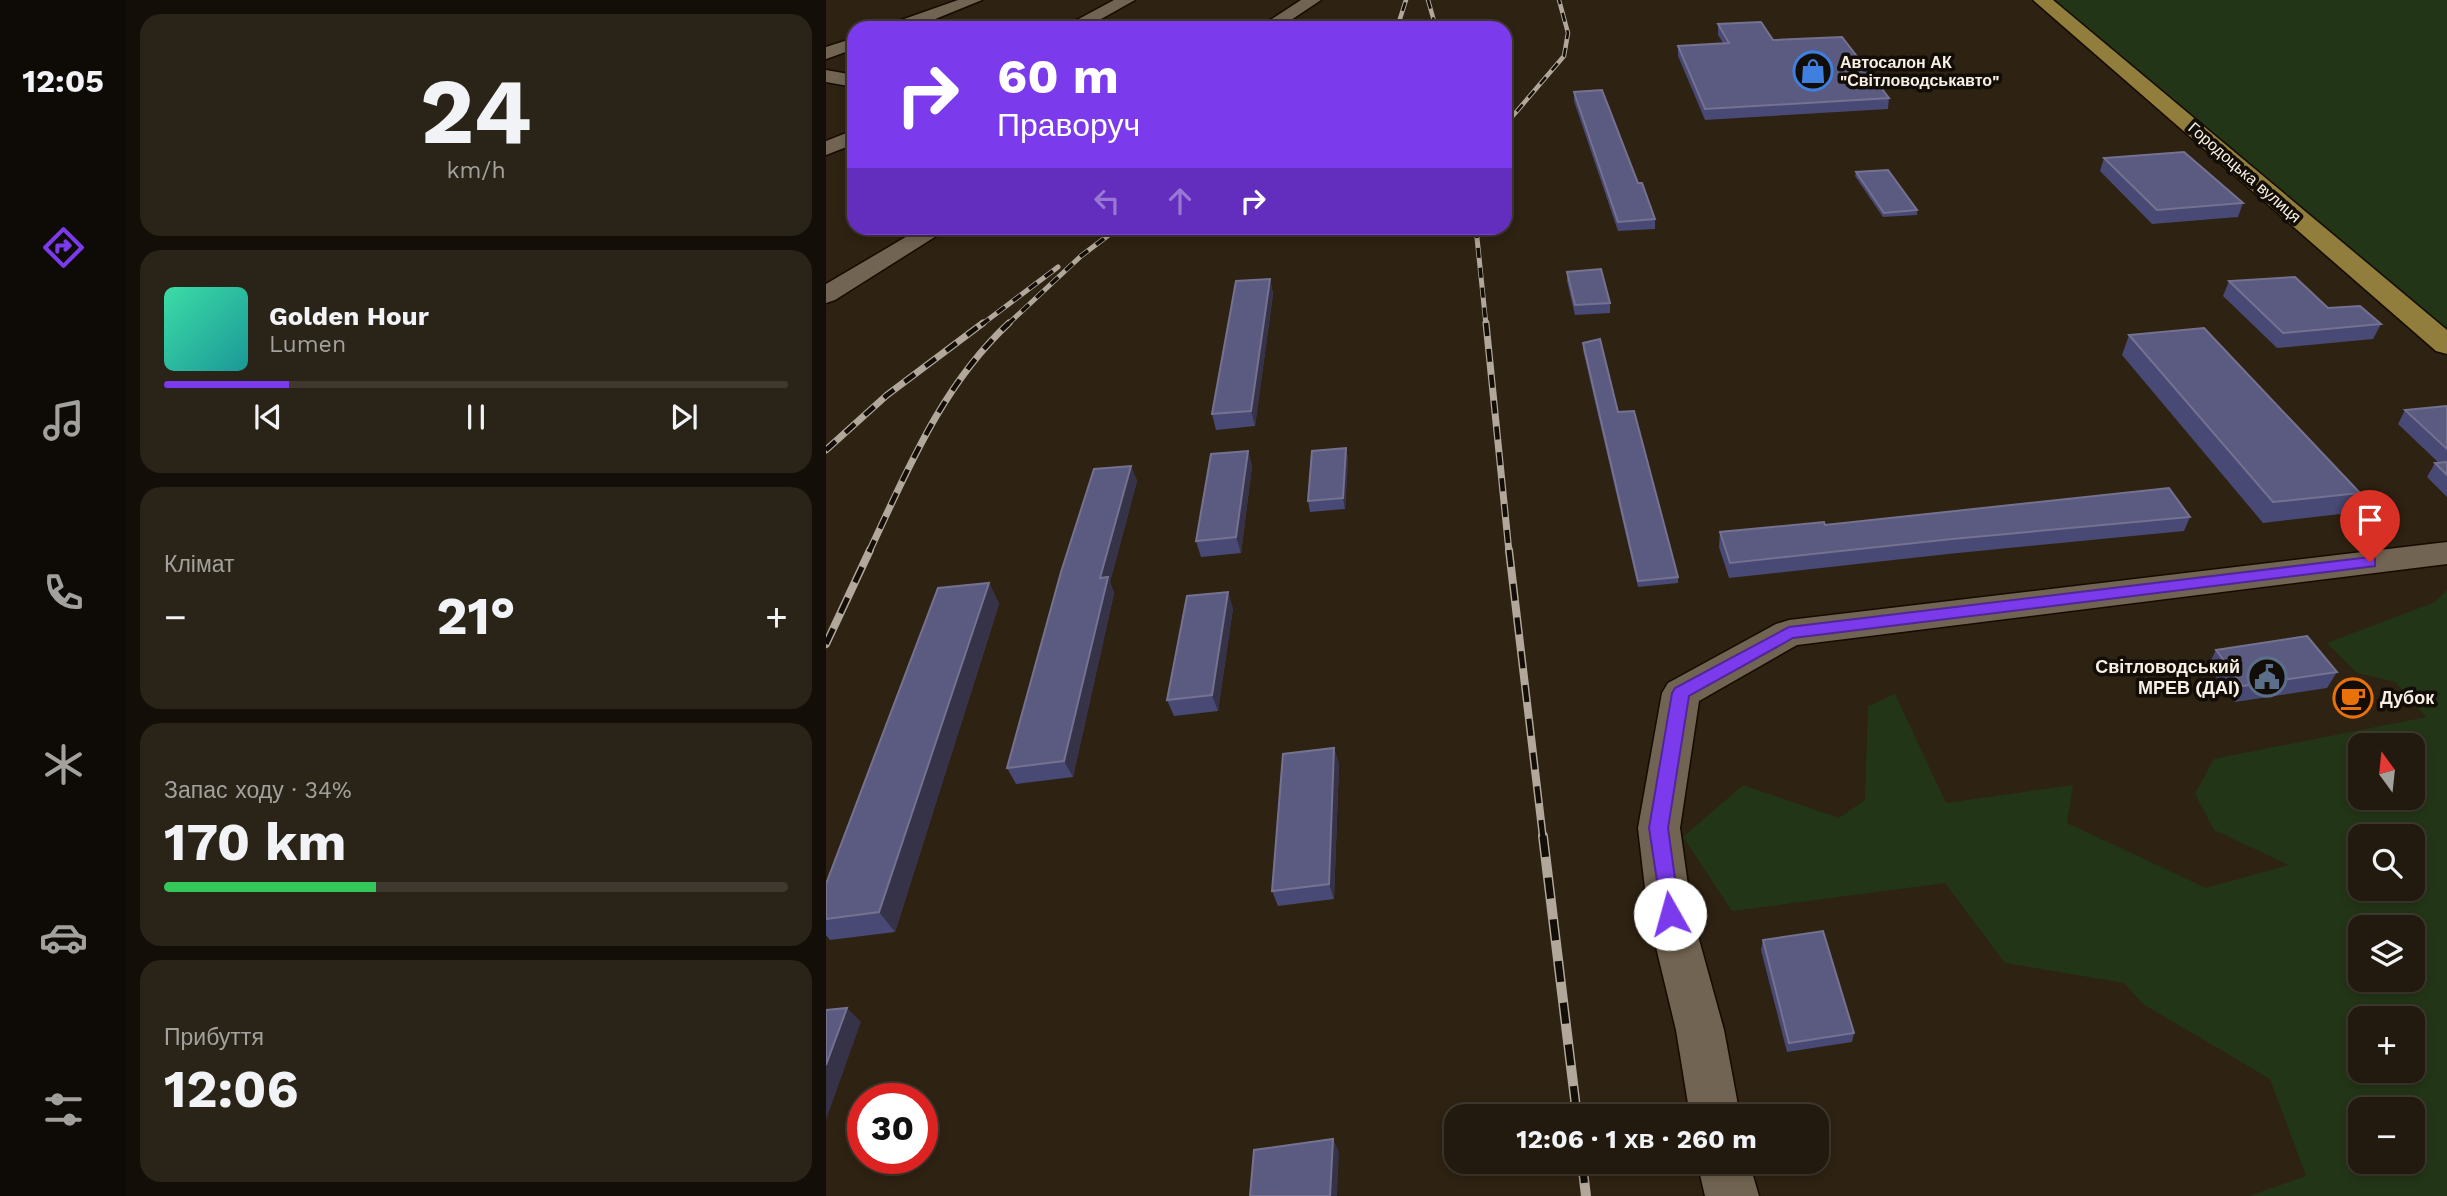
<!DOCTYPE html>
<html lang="uk">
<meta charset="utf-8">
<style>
body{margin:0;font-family:"Work Sans",sans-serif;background:#2a2317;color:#f1f3f6;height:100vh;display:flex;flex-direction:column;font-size:26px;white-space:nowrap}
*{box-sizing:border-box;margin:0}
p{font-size:23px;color:#a2a19e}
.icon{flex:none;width:38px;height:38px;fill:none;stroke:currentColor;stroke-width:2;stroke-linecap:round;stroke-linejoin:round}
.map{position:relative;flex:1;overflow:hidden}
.side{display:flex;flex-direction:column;gap:14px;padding:14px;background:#130e08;width:700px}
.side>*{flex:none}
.hud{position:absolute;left:21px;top:21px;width:665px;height:214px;border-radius:21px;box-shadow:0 4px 10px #0003,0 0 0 2px #3f382e;background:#7c3aed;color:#fff;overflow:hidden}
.needle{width:46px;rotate:345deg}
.controls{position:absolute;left:1522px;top:733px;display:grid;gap:14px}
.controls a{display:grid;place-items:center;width:77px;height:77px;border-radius:14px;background:#221a0e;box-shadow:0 4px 10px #0003,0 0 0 2px #3f382e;font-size:35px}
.speed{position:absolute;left:21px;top:1083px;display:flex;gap:14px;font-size:35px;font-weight:700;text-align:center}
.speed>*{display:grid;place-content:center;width:91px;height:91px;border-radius:50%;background:#221a0e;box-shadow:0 4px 10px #0003,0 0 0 2px #3f382e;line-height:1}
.speed .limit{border:10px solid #d22;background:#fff;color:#111}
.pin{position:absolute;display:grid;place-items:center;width:60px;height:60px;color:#fff;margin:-72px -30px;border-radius:50% 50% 50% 0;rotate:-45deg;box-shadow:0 0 7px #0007}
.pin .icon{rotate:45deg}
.me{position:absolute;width:77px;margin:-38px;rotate:353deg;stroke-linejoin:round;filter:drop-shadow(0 0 5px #0008)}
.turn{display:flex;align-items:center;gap:24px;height:147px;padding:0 35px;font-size:32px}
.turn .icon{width:91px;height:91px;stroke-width:2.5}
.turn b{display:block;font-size:49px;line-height:60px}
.lanes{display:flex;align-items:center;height:66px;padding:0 35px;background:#0003;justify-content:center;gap:35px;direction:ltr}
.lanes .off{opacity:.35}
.big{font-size:52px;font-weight:700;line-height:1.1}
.side .card{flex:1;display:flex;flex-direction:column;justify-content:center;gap:10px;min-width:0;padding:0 24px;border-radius:21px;background:#2a2317}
.side .dial{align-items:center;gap:0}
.dial b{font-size:91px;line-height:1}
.song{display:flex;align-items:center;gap:21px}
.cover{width:84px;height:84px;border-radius:10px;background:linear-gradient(135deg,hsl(160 70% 55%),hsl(180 70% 35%))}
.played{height:7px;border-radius:4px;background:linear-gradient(90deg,#7c3aed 20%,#3f382e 20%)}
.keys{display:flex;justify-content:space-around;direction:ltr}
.heat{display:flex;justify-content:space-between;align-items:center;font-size:38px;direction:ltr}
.charge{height:10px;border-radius:5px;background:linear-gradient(90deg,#34c759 34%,#3f382e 0)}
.trip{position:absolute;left:618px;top:1104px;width:385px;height:70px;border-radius:21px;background:#221a0e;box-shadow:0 4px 10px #0003,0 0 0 2px #3f382e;font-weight:700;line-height:70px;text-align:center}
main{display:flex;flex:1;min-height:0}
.dock{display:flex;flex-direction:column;width:126px;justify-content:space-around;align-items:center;background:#0e0a06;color:#a2a19e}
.dock .icon{width:49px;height:49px}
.dock .active{color:#7c3aed}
.dock b{font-size:32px;color:#f1f3f6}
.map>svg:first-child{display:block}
.green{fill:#233517;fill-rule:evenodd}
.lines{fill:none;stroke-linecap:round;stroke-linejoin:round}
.minor-casing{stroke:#160b01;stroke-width:3}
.major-casing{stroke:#160b01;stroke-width:3}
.minor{fill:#726452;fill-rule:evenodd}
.major{fill:#917d3c;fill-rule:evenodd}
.rail-far4-casing{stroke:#b1a79a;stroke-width:4.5}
.rail-far3-casing{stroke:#b1a79a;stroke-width:5}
.rail-far2-casing{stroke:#b1a79a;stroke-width:7}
.rail-far1-casing{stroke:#b1a79a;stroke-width:8}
.rail-casing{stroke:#b1a79a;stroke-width:10}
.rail-far4{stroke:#120d06;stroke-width:2.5;stroke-dasharray:9;stroke-linecap:butt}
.rail-far3{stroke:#120d06;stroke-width:3.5;stroke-dasharray:10;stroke-linecap:butt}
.rail-far2{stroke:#120d06;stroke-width:4.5;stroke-dasharray:13;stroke-linecap:butt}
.rail-far1{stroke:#120d06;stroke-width:5;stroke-dasharray:17;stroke-linecap:butt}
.rail{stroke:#120d06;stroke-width:7;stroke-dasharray:21;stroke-linecap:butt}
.wall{fill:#484974}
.shaded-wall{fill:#363247}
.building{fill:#5b5a80;stroke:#747290;stroke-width:2}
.route{fill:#7c3aed;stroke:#51269a;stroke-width:2}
.labels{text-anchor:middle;stroke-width:7;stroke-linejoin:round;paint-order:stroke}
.far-poi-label{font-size:16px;font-weight:bold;fill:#f8efe5;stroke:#120d06;text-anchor:start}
.far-street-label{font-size:16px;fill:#f8efe5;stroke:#120d06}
.poi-label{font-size:18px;font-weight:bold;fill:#f8efe5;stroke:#120d06;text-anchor:end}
</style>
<main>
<nav class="dock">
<b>12:05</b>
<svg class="icon active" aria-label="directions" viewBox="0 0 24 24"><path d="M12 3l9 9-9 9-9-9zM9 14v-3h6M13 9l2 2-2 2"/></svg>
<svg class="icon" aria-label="music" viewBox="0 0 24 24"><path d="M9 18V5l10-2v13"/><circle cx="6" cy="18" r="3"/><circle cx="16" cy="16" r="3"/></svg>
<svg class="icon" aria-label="phone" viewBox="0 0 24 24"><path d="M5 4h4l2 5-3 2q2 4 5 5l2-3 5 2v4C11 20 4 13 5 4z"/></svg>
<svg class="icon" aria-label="climate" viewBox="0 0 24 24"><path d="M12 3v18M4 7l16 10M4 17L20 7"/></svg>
<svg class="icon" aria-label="car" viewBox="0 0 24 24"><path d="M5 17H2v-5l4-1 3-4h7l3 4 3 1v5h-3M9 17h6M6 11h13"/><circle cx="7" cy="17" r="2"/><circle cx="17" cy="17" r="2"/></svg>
<svg class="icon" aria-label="filters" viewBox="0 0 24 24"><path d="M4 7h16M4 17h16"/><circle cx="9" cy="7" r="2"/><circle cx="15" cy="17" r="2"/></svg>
</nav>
<section class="side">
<div class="card dial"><b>24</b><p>km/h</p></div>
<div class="card">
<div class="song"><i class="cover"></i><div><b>Golden Hour</b><p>Lumen</p></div></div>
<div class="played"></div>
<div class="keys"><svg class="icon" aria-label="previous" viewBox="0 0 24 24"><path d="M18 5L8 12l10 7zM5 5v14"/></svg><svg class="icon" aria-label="pause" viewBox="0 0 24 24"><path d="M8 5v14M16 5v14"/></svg><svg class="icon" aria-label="next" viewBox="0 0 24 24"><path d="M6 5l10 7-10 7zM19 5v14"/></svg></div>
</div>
<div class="card"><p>Клімат</p>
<div class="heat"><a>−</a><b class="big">21°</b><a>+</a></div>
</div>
<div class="card"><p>Запас ходу · 34%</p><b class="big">170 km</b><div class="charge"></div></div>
<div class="card"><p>Прибуття</p><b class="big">12:06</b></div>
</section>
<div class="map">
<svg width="1621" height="1196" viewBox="0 0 1621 1196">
<rect width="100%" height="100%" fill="#2e2212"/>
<g class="green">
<path d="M 1229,0 L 1621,0 L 1621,330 L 1611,321 Z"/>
<path d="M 1621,590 L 1621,1196 L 1423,1196 L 1480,1176 L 1444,1079 L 1317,1004 L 1298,983 L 1179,963 L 1119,883 L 906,911 L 857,837 L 917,785 L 1013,818 L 1039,800 L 1042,706 L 1069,694 L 1120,803 L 1247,785 L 1241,823 L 1380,888 L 1463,865 L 1388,830 L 1369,794 L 1388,759 L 1600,717 L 1569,682 L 1531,673 L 1501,643 L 1609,602 ZM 1535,746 L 1587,746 L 1587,798 L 1535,798 ZM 1535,836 L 1587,836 L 1587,889 L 1535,889 ZM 1535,928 L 1587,928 L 1587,980 L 1535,980 ZM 1535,1018 L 1587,1018 L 1587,1071 L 1535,1071 ZM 1535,1110 L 1587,1110 L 1587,1162 L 1535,1162 Z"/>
</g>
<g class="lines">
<g class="minor-casing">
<g id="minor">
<path d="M 132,0 L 156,0 L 87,28 L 61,28 L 64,24 Z"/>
<path d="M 288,0 L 309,0 L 259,28 L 236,28 Z"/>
<path d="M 475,0 L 495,0 L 453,28 L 432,28 Z"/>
<path d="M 28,38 L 28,49 L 0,59 L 0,47 Z"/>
<path d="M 0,70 L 28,75 L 28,87 L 0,82 Z"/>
<path d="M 28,130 L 28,144 L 0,155 L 0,141 Z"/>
<path d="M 95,228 L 123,228 L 9,300 L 0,303 L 0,284 Z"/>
<path d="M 1621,542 L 1621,564 L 971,645 L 873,701 L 854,828 L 866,914 L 898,1030 L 914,1116 L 864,1116 L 850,1030 L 822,914 L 812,828 L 836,693 L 842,683 L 950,624 L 963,620 Z"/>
<path d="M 871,1162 L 923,1162 L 933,1196 L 879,1196 Z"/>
</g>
</g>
<g class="major-casing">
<path id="major" d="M 1207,0 L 1227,0 L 1621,330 L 1621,354 L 1610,351 Z"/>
</g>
<use href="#minor" class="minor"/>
<use href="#major" class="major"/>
<g class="rail-far4-casing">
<g id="rail-far4">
<path d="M 602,0 L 610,28"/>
<path d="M 571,28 L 580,0"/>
<path d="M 679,125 L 738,56 L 742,33 L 733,0"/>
</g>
</g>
<g class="rail-far3-casing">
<g id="rail-far3">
<path d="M 650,228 L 660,325"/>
<path d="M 155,325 L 232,267"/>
<path d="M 181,325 L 255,256 L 292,228"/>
</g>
</g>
<g class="rail-far2-casing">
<g id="rail-far2">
<path d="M 660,323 L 683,552"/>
<path d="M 0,450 L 61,395 L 157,323"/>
<path d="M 43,552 C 81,471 116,385 183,323"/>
</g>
</g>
<g class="rail-far1-casing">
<g id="rail-far1">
<path d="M 683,550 L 717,838"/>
<path d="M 0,644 L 44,550"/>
</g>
</g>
<g class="rail-casing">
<g id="rail">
<path d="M 717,836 L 751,1116"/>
<path d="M 756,1162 L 760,1196"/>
</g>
</g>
<use href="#rail-far4" class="rail-far4"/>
<use href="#rail-far3" class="rail-far3"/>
<use href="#rail-far2" class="rail-far2"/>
<use href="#rail-far1" class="rail-far1"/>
<use href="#rail" class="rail"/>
</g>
<g class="wall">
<path d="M 892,24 L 947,40 L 1063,98 L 1062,109 L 879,120 L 852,56 L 852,46 L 897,43 L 892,35 Z"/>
<path d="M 748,92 L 812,183 L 829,219 L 829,229 L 792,231 L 748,101 Z"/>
<path d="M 1278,158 L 1417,203 L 1412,217 L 1326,224 L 1274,171 Z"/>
<path d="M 1030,172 L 1091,210 L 1091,215 L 1057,217 L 1029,176 Z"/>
<path d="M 741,272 L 784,303 L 784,313 L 749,315 L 741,281 Z"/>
<path d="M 444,279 L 447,294 L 429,426 L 390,430 L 386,414 Z"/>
<path d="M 1403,281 L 1502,308 L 1555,324 L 1547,339 L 1451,348 L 1397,296 Z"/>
<path d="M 1303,335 L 1534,493 L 1523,513 L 1437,523 L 1296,355 Z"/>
<path d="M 757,343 L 792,412 L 852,577 L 852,583 L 812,587 L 757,350 Z"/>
<path d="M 1621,406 L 1621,497 L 1601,477 L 1609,463 L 1613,463 L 1572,424 L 1579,410 Z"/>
<path d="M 520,448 L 522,459 L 519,509 L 484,512 L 482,501 Z"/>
<path d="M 422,451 L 426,466 L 415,553 L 375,557 L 370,541 Z"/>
<path d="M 305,466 L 311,481 L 284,582 L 288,593 L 247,777 L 190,784 L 181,768 Z"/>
<path d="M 1364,517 L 1358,531 L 1122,554 L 903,578 L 893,547 L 894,532 L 999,525 Z"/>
<path d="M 163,583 L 173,604 L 69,932 L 4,940 L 0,935 L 0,919 Z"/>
<path d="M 407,608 L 392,711 L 348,716 L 341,700 Z"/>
<path d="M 1390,650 L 1511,672 L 1501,688 L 1409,702 L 1382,666 Z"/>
<path d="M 508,748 L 513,764 L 508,899 L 452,906 L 446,891 Z"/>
<path d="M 937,940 L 1028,1033 L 1026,1042 L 961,1052 L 935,950 Z"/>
</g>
<g class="shaded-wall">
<path d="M 444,279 L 447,294 L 429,426 L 425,411 Z"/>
<path d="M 520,448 L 522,459 L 519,509 L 517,498 Z"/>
<path d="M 422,451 L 426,466 L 415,553 L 410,537 Z"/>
<path d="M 305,466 L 311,481 L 284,582 L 288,593 L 247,777 L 238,761 L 274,578 Z"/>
<path d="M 163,583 L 173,604 L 69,932 L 53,912 Z"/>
<path d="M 402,592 L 407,608 L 392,711 L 386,695 Z"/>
<path d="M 508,748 L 513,764 L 508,899 L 503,884 Z"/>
<path d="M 21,1008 L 35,1022 L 0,1120 L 0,1065 Z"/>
<path d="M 507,1139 L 513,1152 L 511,1196 L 504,1196 Z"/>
</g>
<g class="building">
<path d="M 935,22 L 947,40 L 1016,37 L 1063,98 L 879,109 L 852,46 L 903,43 L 892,24 Z"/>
<path d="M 776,90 L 812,183 L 816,183 L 829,219 L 792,222 L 748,92 Z"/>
<path d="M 1358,152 L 1417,203 L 1331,210 L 1278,158 Z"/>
<path d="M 1062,170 L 1091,210 L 1058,213 L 1030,172 Z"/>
<path d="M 775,269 L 784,303 L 749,305 L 741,272 Z"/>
<path d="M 1469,277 L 1502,308 L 1534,306 L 1555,324 L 1457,333 L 1403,281 Z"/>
<path d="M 444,279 L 425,411 L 386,414 L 410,281 Z"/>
<path d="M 1378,328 L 1534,493 L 1447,502 L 1303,335 Z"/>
<path d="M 774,339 L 792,412 L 808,411 L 852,577 L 812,581 L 757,343 Z"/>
<path d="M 1621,406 L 1621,449 L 1579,410 Z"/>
<path d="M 520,448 L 517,498 L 482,501 L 486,451 Z"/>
<path d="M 422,451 L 410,537 L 370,541 L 385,454 Z"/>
<path d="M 1621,462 L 1621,475 L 1609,463 Z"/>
<path d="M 305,466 L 274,578 L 282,577 L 238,761 L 181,768 L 235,572 L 268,469 Z"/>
<path d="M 1343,488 L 1364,517 L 1126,539 L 904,563 L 894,532 L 998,522 L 999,525 Z"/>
<path d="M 163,583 L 53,912 L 0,919 L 0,884 L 112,588 Z"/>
<path d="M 402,592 L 386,695 L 341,700 L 361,596 Z"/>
<path d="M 1481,636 L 1511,672 L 1417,686 L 1390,650 Z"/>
<path d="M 508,748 L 503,884 L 446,891 L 457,754 Z"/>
<path d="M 997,931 L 1028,1033 L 963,1043 L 937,940 Z"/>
<path d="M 21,1008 L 0,1065 L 0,1010 Z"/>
<path d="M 507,1139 L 504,1196 L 424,1196 L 428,1150 Z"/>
</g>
<path class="route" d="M 1544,557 L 1549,558 L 1549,566 L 967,638 L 863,696 L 842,828 L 854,914 L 851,920 L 844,922 L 837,920 L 823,828 L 846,693 L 849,688 L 963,627 Z"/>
<defs>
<g id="shop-ring" transform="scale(2.0125)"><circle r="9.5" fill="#120d06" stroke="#3f7fe0" stroke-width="1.5"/><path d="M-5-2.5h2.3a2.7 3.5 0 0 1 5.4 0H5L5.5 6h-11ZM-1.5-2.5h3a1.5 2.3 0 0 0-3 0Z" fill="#3f7fe0"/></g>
<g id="civic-ring" transform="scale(2.0125)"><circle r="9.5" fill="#120d06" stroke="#5c6f8a" stroke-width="1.5"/><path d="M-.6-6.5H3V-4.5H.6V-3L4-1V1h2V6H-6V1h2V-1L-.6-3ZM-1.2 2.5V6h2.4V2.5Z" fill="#5c6f8a"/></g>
<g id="cafe-ring" transform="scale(2.0125)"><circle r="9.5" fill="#120d06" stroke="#e8710a" stroke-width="1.5"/><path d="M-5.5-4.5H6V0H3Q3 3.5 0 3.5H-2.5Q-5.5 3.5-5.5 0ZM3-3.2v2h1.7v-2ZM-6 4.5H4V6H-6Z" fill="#e8710a"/></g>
</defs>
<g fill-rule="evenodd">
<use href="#shop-ring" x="987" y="71"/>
<use href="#civic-ring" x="1441" y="677"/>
<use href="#cafe-ring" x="1527" y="698"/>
</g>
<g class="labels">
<g class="far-poi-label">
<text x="1014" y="68">Автосалон АК<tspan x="1014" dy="18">"Світловодськавто"</tspan></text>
</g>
<g class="far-street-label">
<text transform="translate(1419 172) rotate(41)" y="6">Городоцька вулиця</text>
</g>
<g class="poi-label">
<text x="1414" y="673">Світловодський<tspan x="1414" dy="21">МРЕВ (ДАІ)</tspan></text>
<text x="1554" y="704" text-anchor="start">Дубок</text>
</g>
</g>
</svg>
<div class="controls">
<a><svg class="needle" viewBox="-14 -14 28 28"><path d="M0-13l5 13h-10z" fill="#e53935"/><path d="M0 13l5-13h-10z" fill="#a2a19e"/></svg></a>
<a><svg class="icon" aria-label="search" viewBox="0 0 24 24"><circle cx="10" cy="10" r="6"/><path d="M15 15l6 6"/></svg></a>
<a><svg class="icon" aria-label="layers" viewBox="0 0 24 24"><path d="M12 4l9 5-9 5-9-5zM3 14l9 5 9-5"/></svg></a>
<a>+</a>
<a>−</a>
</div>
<div class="speed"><div class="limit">30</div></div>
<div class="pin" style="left:1544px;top:562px;background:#d93025"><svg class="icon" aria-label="arrive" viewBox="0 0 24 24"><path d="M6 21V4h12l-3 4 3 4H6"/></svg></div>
<svg class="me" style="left:844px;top:914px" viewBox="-20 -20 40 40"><circle r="19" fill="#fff"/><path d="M0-13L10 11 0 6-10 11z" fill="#7c3aed"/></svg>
<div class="trip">12:06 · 1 хв · 260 m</div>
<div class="hud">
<div class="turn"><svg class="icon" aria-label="right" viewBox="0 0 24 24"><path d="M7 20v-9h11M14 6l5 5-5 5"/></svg><div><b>60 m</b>Праворуч</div></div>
<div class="lanes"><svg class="icon off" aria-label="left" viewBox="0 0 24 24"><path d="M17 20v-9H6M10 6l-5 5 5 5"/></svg><svg class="icon off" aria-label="ahead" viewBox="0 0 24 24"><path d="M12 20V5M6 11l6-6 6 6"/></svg><svg class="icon" aria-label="right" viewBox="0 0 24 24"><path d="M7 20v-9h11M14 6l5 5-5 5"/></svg></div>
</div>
</div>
</main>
